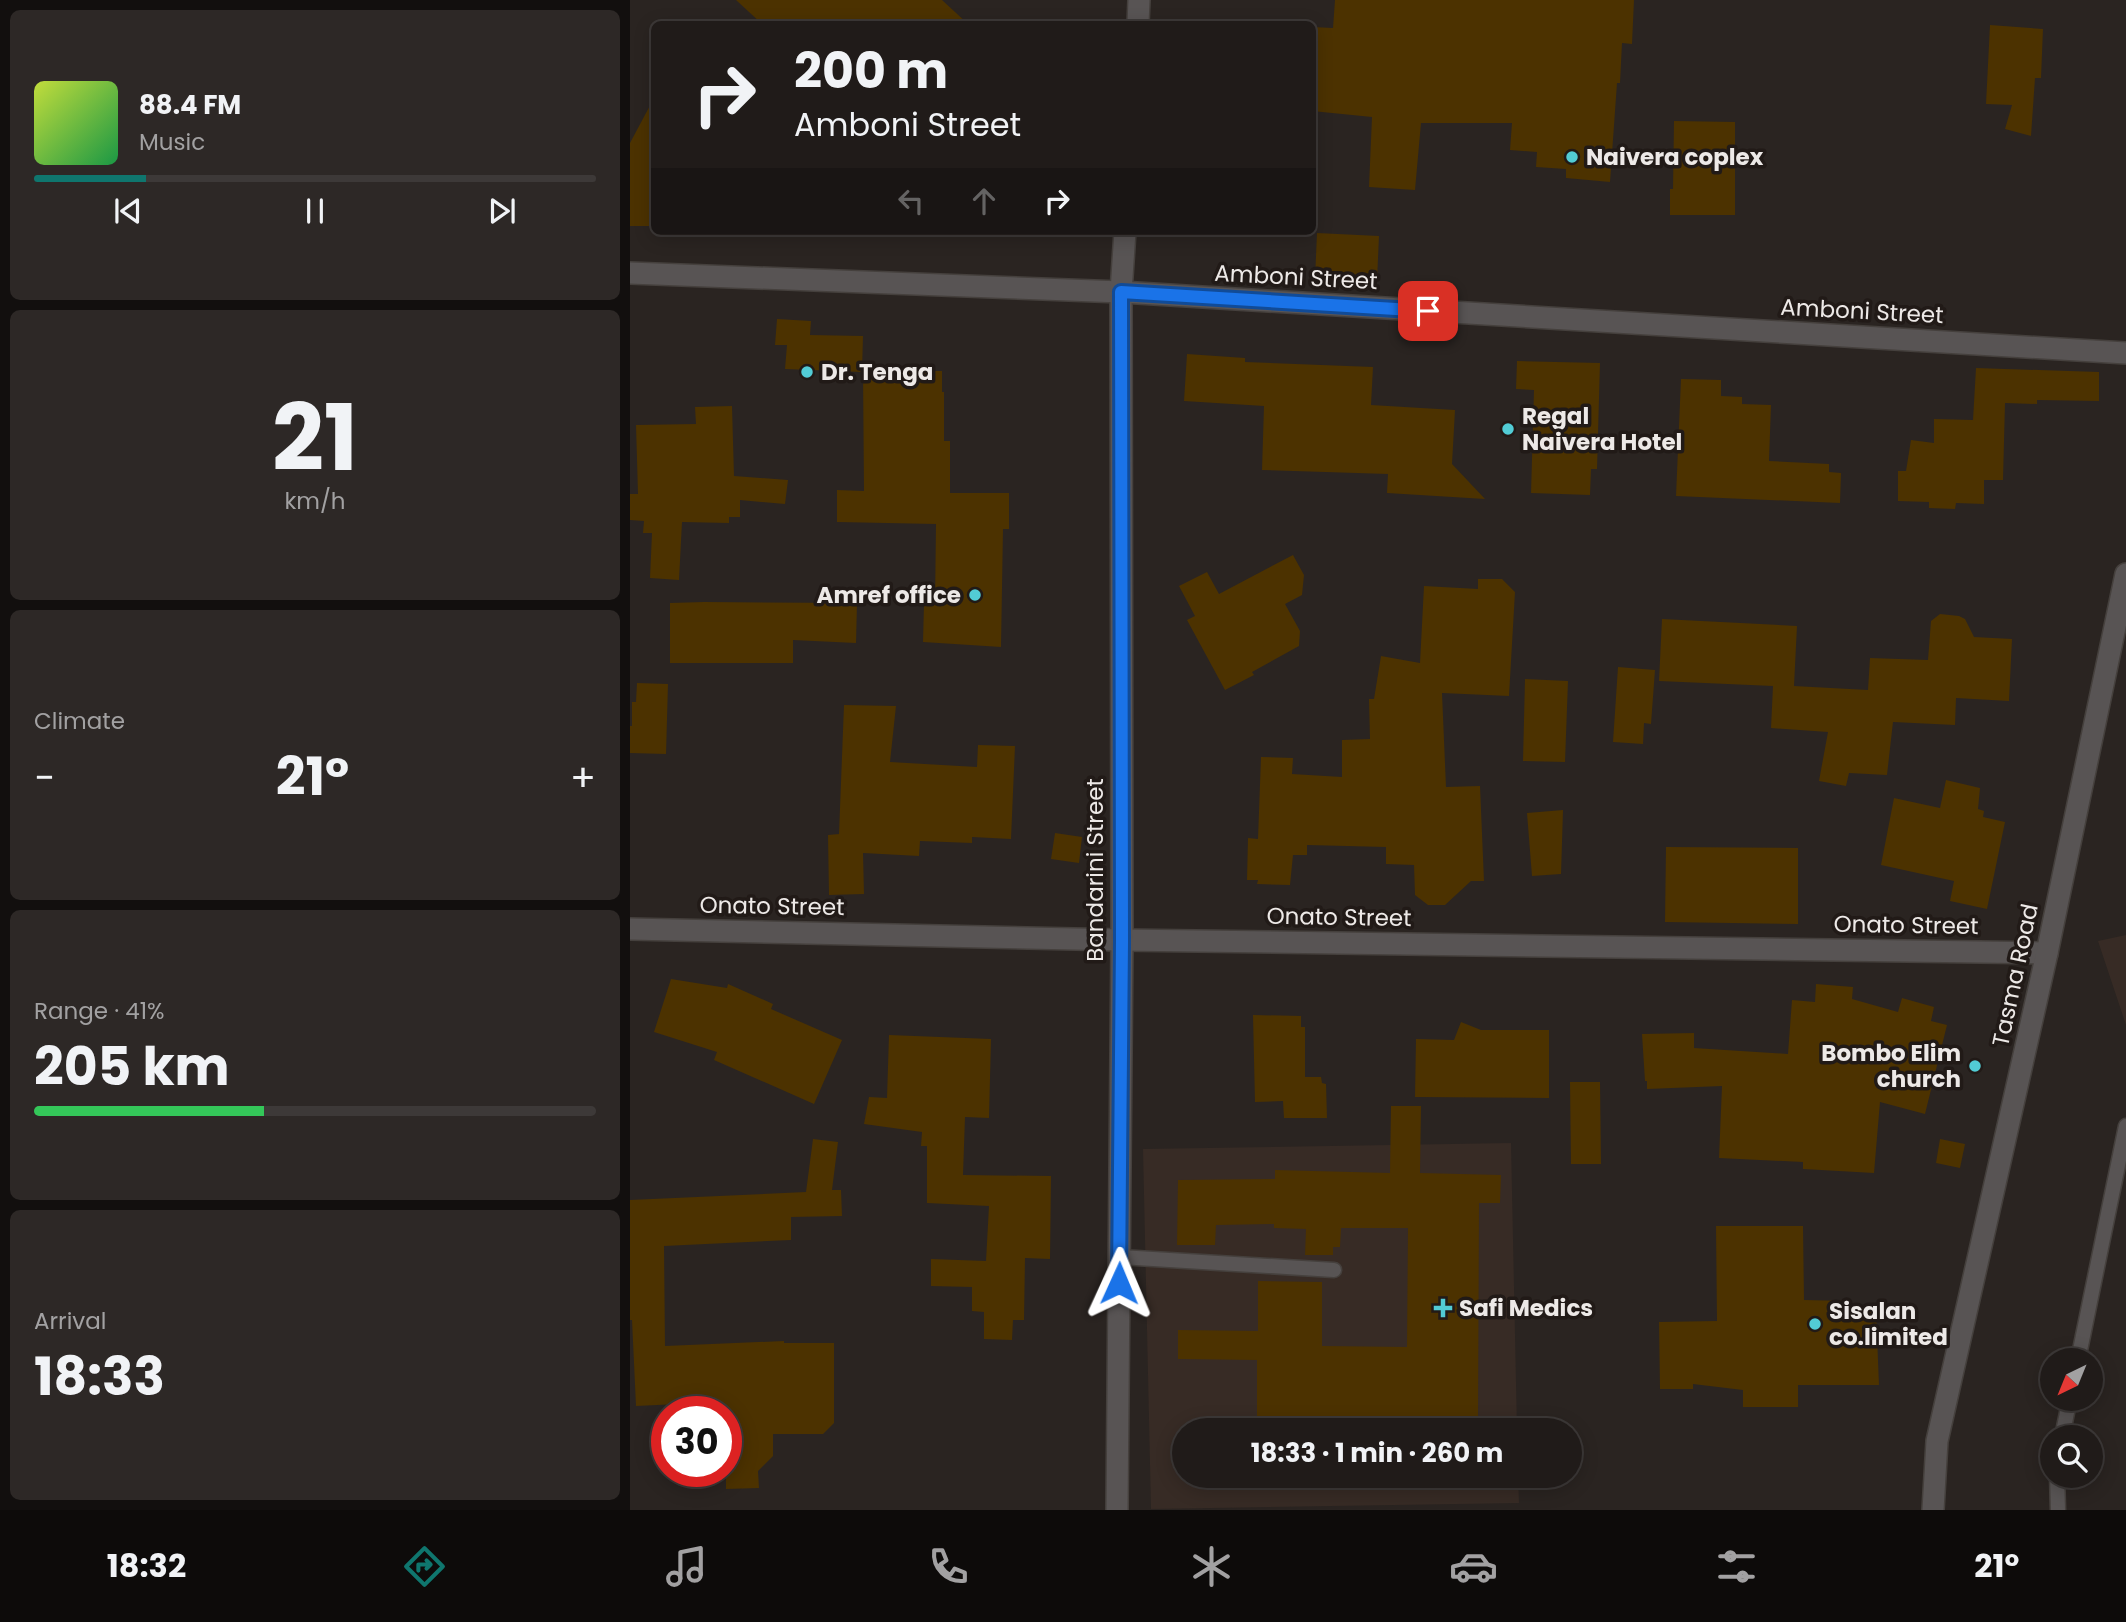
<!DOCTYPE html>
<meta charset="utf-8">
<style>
body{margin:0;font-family:Poppins,sans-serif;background:#2d2826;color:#f1f3f6;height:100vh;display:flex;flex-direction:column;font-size:26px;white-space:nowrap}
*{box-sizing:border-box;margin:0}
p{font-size:23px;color:#a2a1a2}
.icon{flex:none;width:38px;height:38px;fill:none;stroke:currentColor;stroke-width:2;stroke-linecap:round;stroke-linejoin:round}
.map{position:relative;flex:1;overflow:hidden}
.drawer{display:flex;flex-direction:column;gap:10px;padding:10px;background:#120f0e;width:630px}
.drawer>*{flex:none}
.top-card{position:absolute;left:21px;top:21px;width:665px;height:214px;border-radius:10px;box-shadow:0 4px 18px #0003,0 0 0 2px #3d3938;background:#201b19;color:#f1f3f6;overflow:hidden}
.needle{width:46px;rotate:223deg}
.fabs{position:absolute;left:1410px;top:1348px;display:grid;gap:14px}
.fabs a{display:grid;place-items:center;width:63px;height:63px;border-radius:50%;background:#201b19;box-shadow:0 4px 18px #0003,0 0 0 2px #3d3938;font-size:35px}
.speed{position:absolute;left:21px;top:1396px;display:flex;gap:14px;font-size:35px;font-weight:700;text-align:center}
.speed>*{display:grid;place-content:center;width:91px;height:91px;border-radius:50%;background:#201b19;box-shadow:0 4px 18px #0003,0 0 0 2px #3d3938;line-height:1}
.speed .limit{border:10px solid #d22;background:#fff;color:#111}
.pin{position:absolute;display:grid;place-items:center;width:60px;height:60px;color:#fff;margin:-30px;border-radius:14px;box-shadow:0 4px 10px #0006}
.me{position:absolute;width:77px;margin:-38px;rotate:1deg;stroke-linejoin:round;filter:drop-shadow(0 0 5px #0008)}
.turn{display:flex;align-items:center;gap:24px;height:147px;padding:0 28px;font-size:32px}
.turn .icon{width:91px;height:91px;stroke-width:2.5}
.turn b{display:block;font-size:49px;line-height:60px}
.lanes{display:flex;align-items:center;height:66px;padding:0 28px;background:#0003;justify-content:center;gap:35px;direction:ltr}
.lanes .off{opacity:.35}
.big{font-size:52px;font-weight:700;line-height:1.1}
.drawer .widget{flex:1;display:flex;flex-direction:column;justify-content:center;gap:10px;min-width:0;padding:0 24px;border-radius:10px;background:#2d2826}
.drawer .dial{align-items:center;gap:0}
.dial b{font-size:91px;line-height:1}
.song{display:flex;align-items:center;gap:21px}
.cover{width:84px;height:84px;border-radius:10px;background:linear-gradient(135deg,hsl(70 70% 55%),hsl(140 70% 35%))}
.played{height:7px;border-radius:4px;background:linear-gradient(90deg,#0f766e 20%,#3d3938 20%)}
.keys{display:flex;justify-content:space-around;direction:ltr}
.heat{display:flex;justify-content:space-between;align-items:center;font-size:38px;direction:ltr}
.charge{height:10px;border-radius:5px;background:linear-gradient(90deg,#34c759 41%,#3d3938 0)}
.trip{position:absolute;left:542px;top:1418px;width:410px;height:70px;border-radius:35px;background:#201b19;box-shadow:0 4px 18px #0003,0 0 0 2px #3d3938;font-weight:700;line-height:70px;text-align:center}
.tab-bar{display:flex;height:112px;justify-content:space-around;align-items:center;background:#0d0b0a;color:#a2a1a2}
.tab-bar .icon{width:49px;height:49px}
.tab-bar .current{color:#0f766e}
.tab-bar b{font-size:32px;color:#f1f3f6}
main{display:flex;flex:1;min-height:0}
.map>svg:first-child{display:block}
.built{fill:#372b25}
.building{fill:#4c3200}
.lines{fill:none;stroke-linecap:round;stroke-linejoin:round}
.lane-casing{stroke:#45403d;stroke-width:17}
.street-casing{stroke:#45403d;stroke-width:24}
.lane{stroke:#585454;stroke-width:14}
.street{stroke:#585454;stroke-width:21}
.route-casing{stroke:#114b97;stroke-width:18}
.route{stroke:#1a73e8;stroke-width:12}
.poi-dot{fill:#52ccd5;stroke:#211a17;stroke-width:2.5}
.labels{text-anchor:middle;stroke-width:7;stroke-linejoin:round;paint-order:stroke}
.poi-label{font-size:23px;font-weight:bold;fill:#ede9e7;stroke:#211a17;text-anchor:start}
.street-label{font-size:23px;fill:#ede9e7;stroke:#211a17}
</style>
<main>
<section class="drawer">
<div class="widget">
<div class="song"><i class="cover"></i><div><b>88.4 FM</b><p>Music</p></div></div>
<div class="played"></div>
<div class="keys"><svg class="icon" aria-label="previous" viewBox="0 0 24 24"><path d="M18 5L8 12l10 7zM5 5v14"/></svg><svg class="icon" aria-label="pause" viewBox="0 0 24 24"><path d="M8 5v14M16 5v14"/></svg><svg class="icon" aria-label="next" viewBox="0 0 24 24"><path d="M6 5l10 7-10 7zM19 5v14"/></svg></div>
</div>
<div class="widget dial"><b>21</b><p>km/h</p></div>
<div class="widget"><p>Climate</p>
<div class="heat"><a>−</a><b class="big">21°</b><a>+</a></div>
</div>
<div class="widget"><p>Range · 41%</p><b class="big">205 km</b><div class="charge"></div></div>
<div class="widget"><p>Arrival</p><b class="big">18:33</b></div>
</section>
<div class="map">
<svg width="1496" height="1510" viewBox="0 0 1496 1510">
<rect width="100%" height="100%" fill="#2a2421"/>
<g class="built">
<path d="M 1496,935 L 1496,1025 L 1468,941 Z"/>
<path d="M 881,1143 L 887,1430 L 555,1430 L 555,1475 L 888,1475 L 889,1503 L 521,1509 L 513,1149 Z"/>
</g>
<g class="building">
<path d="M 106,0 L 312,0 L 338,24 L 132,24 Z"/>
<path d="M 705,0 L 1004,0 L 1002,44 L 992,43 L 990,83 L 987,83 L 980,182 L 936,178 L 936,169 L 906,167 L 907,152 L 880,150 L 882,123 L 791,123 L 785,190 L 739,187 L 742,117 L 682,111 L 682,27 L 703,28 Z"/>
<path d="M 1360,25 L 1413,29 L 1411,78 L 1405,78 L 1401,136 L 1375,129 L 1382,105 L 1356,104 Z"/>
<path d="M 24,98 L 24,226 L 0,226 L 0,143 Z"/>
<path d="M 1044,121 L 1105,122 L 1105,215 L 1040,215 L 1040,189 L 1043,189 Z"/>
<path d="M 687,233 L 749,236 L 747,281 L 685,279 Z"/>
<path d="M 147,319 L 181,321 L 180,335 L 233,336 L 232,372 L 155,369 L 157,345 L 145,345 Z"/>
<path d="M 557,354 L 615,358 L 615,362 L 743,367 L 741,405 L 825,410 L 822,464 L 855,499 L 757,493 L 758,474 L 632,470 L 634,406 L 554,401 Z"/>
<path d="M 887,361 L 970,363 L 967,469 L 961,469 L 960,495 L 901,493 L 904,390 L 886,389 Z"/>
<path d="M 1346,368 L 1469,372 L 1469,401 L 1407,400 L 1407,404 L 1375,403 L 1373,480 L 1354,480 L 1354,504 L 1326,503 L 1325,509 L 1299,508 L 1299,502 L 1268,501 L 1268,471 L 1276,471 L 1281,440 L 1304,443 L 1304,419 L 1343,420 Z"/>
<path d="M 233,371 L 312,371 L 312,392 L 314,392 L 314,441 L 320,441 L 320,493 L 379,493 L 379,529 L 373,529 L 371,647 L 293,642 L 294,603 L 305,603 L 306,524 L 207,522 L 207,490 L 234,491 Z"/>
<path d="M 1051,379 L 1091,380 L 1091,396 L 1112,397 L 1112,404 L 1141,405 L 1139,461 L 1199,464 L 1199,472 L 1211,473 L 1210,503 L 1046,496 Z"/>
<path d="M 102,406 L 104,476 L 158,480 L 155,504 L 110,500 L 110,517 L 99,517 L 99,523 L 52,522 L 49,580 L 20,578 L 22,533 L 13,533 L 14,521 L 0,520 L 0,494 L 8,494 L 6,425 L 66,424 L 65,407 Z"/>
<path d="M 663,555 L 674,575 L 672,595 L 655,604 L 670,631 L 669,646 L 622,672 L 624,675 L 595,690 L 557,620 L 565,616 L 549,586 L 577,572 L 589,594 Z"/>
<path d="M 848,579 L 872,579 L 885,592 L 879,696 L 812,693 L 816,787 L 850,786 L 854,881 L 841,881 L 815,905 L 798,905 L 785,895 L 784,865 L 756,864 L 756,847 L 677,845 L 677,855 L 663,855 L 660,885 L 627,884 L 628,880 L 617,880 L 618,838 L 628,839 L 631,757 L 663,758 L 662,774 L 712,777 L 712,740 L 740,739 L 739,699 L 744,699 L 751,656 L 790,663 L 794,586 L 848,589 Z"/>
<path d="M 74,602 L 227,603 L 226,643 L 163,640 L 163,663 L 40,663 L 40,603 Z"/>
<path d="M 1310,614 L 1329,616 L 1335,619 L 1344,637 L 1382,639 L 1379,701 L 1326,698 L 1325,725 L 1263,722 L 1257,775 L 1219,773 L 1216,786 L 1189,781 L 1198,732 L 1141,728 L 1143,686 L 1029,681 L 1032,619 L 1167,626 L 1164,686 L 1238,690 L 1240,658 L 1298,660 L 1301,621 Z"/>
<path d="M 988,667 L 1025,670 L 1021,724 L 1014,723 L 1013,744 L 983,742 Z"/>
<path d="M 895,679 L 938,681 L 935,762 L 893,761 Z"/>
<path d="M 7,683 L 38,684 L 36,754 L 0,753 L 0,726 L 2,726 L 2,702 L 6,702 Z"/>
<path d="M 214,705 L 266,706 L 260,762 L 347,767 L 348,745 L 385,746 L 381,839 L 342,837 L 342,843 L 290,841 L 289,856 L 233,853 L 234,894 L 199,895 L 198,835 L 209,834 Z"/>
<path d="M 1316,780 L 1350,788 L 1348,809 L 1354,811 L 1353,817 L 1375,822 L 1357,909 L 1320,901 L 1324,881 L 1251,865 L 1264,798 L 1310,808 Z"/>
<path d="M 933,810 L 931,874 L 902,876 L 897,813 Z"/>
<path d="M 425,833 L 452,837 L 449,863 L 421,859 Z"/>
<path d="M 1036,847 L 1168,848 L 1168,924 L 1035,922 Z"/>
<path d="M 41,979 L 97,988 L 98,984 L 143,1004 L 141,1009 L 212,1040 L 184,1104 L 84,1060 L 87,1052 L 24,1032 Z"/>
<path d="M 1186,984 L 1223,987 L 1222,999 L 1268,1012 L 1272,998 L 1304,1007 L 1301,1021 L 1317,1025 L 1295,1114 L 1250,1102 L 1244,1173 L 1173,1169 L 1173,1162 L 1089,1158 L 1092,1086 L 1017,1089 L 1017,1081 L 1015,1081 L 1012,1034 L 1064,1033 L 1064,1048 L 1158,1054 L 1162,1000 L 1185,1002 Z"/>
<path d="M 623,1015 L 671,1016 L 671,1027 L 675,1027 L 675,1077 L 691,1077 L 692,1083 L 696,1084 L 697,1118 L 654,1118 L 653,1101 L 625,1102 Z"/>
<path d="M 831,1022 L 851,1030 L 919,1030 L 919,1098 L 785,1097 L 786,1039 L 824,1040 Z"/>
<path d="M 259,1035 L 361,1039 L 359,1118 L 335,1117 L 333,1175 L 421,1176 L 420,1259 L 395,1258 L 394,1320 L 383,1320 L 382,1340 L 354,1339 L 354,1312 L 342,1311 L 342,1287 L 301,1286 L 301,1259 L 356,1261 L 359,1206 L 297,1203 L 297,1146 L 291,1146 L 292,1132 L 234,1124 L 239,1097 L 257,1098 Z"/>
<path d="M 940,1082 L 970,1082 L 971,1164 L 941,1164 Z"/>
<path d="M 761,1106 L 791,1106 L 790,1173 L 871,1175 L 870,1203 L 849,1203 L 848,1422 L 765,1420 L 765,1429 L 627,1430 L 627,1360 L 548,1359 L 548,1330 L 628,1331 L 628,1281 L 692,1282 L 692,1346 L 777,1347 L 778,1228 L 711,1228 L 710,1247 L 703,1247 L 703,1255 L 675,1255 L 676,1229 L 644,1228 L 644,1224 L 586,1225 L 585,1245 L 547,1245 L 548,1180 L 645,1179 L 645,1170 L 760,1173 Z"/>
<path d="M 183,1139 L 208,1142 L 202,1190 L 211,1190 L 212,1216 L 161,1217 L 161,1240 L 34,1246 L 35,1346 L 154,1341 L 154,1343 L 204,1343 L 204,1423 L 193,1434 L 143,1434 L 143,1456 L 128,1471 L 129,1488 L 96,1489 L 96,1412 L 66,1412 L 49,1404 L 6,1406 L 2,1320 L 0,1320 L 0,1200 L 176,1192 Z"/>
<path d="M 1310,1139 L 1335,1144 L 1330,1168 L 1306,1163 Z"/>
<path d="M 1086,1226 L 1173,1226 L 1174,1300 L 1219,1301 L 1219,1312 L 1246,1311 L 1249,1385 L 1168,1385 L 1168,1407 L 1113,1407 L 1113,1390 L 1063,1384 L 1063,1389 L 1030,1389 L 1029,1322 L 1087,1321 Z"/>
</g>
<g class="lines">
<g class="lane-casing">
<g id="lane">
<path d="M 490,1257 L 704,1270"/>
<path d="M 1448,1360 L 1496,1126"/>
<path d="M 1432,1437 L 1440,1398"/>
<path d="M 1427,1475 L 1428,1510"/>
</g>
</g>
<g class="street-casing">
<g id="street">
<path d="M 508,24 L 509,0"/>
<path d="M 0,273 L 491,292 L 1496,353"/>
<path d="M 0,929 L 492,940 L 1417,953"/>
<path d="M 487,1510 L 492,940 L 491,292 L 495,231"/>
<path d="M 1303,1510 L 1307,1441 L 1417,953 L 1496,574"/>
</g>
</g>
<use href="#lane" class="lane"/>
<use href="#street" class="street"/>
</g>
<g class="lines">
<g class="route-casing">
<path id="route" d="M 489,1283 L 492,940 L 491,292 L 798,311"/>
</g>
<use href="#route" class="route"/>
</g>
<g class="poi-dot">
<circle cx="942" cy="157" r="7"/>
<circle cx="177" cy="372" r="7"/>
<circle cx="878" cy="429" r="7"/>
<circle cx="345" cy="595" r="7"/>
<circle cx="1345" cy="1066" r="7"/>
<path d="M809.5 1297.5h7v7h7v7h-7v7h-7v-7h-7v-7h7z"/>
<circle cx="1185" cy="1324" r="7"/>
</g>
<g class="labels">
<g class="poi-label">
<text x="956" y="165">Naivera coplex</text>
<text x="191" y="380">Dr. Tenga</text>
<text x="892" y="424">Regal<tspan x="892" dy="26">Naivera Hotel</tspan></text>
<text x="331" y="603" text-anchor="end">Amref office</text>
<text x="1331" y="1061" text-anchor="end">Bombo Elim<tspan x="1331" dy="26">church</tspan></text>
<text x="829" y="1316">Safi Medics</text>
<text x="1199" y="1319">Sisalan<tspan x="1199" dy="26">co.limited</tspan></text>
</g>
<g class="street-label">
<text transform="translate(666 277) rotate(3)" y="8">Amboni Street</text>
<text transform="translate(1232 311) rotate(3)" y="8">Amboni Street</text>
<text transform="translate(465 870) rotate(-90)" y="8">Bandarini Street</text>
<text transform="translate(142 906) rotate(1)" y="8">Onato Street</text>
<text transform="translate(709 917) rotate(1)" y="8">Onato Street</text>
<text transform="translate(1276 925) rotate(1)" y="8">Onato Street</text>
<text transform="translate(1385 975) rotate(-78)" y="8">Tasma Road</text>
</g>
</g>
</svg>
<div class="fabs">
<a><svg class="needle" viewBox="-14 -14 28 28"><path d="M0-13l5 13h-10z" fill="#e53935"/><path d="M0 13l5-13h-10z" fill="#a2a1a2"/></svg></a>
<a><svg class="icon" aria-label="search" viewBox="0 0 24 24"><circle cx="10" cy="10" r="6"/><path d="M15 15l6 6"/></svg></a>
</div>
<div class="speed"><div class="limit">30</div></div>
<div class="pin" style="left:798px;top:311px;background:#d93025"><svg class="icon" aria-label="arrive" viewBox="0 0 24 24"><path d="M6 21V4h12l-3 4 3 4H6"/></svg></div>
<svg class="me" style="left:489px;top:1283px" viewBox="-20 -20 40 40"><path d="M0-17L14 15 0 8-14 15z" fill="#1a73e8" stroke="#fff" stroke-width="4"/></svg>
<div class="trip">18:33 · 1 min · 260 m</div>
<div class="top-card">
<div class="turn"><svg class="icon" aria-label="right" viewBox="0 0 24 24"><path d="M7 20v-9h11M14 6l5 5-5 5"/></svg><div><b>200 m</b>Amboni Street</div></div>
<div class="lanes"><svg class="icon off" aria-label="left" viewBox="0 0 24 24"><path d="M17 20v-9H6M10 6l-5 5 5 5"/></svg><svg class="icon off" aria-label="ahead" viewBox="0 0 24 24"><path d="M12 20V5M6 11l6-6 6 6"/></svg><svg class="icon" aria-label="right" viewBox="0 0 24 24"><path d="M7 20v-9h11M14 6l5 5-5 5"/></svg></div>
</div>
</div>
</main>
<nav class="tab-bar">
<b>18:32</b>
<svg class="icon current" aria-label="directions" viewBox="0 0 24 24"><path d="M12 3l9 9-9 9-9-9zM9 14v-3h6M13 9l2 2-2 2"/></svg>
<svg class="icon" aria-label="music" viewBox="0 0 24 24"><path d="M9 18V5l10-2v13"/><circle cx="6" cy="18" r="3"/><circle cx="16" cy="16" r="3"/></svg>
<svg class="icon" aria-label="phone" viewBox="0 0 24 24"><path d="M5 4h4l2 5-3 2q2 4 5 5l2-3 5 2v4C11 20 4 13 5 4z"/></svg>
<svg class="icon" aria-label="climate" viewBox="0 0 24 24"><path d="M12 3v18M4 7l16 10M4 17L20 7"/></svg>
<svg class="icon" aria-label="car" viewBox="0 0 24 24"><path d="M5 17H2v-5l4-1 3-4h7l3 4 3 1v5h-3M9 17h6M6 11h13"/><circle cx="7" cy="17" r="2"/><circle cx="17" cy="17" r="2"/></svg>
<svg class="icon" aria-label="filters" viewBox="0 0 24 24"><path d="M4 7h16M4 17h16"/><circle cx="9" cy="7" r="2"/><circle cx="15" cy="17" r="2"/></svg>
<b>21°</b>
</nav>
